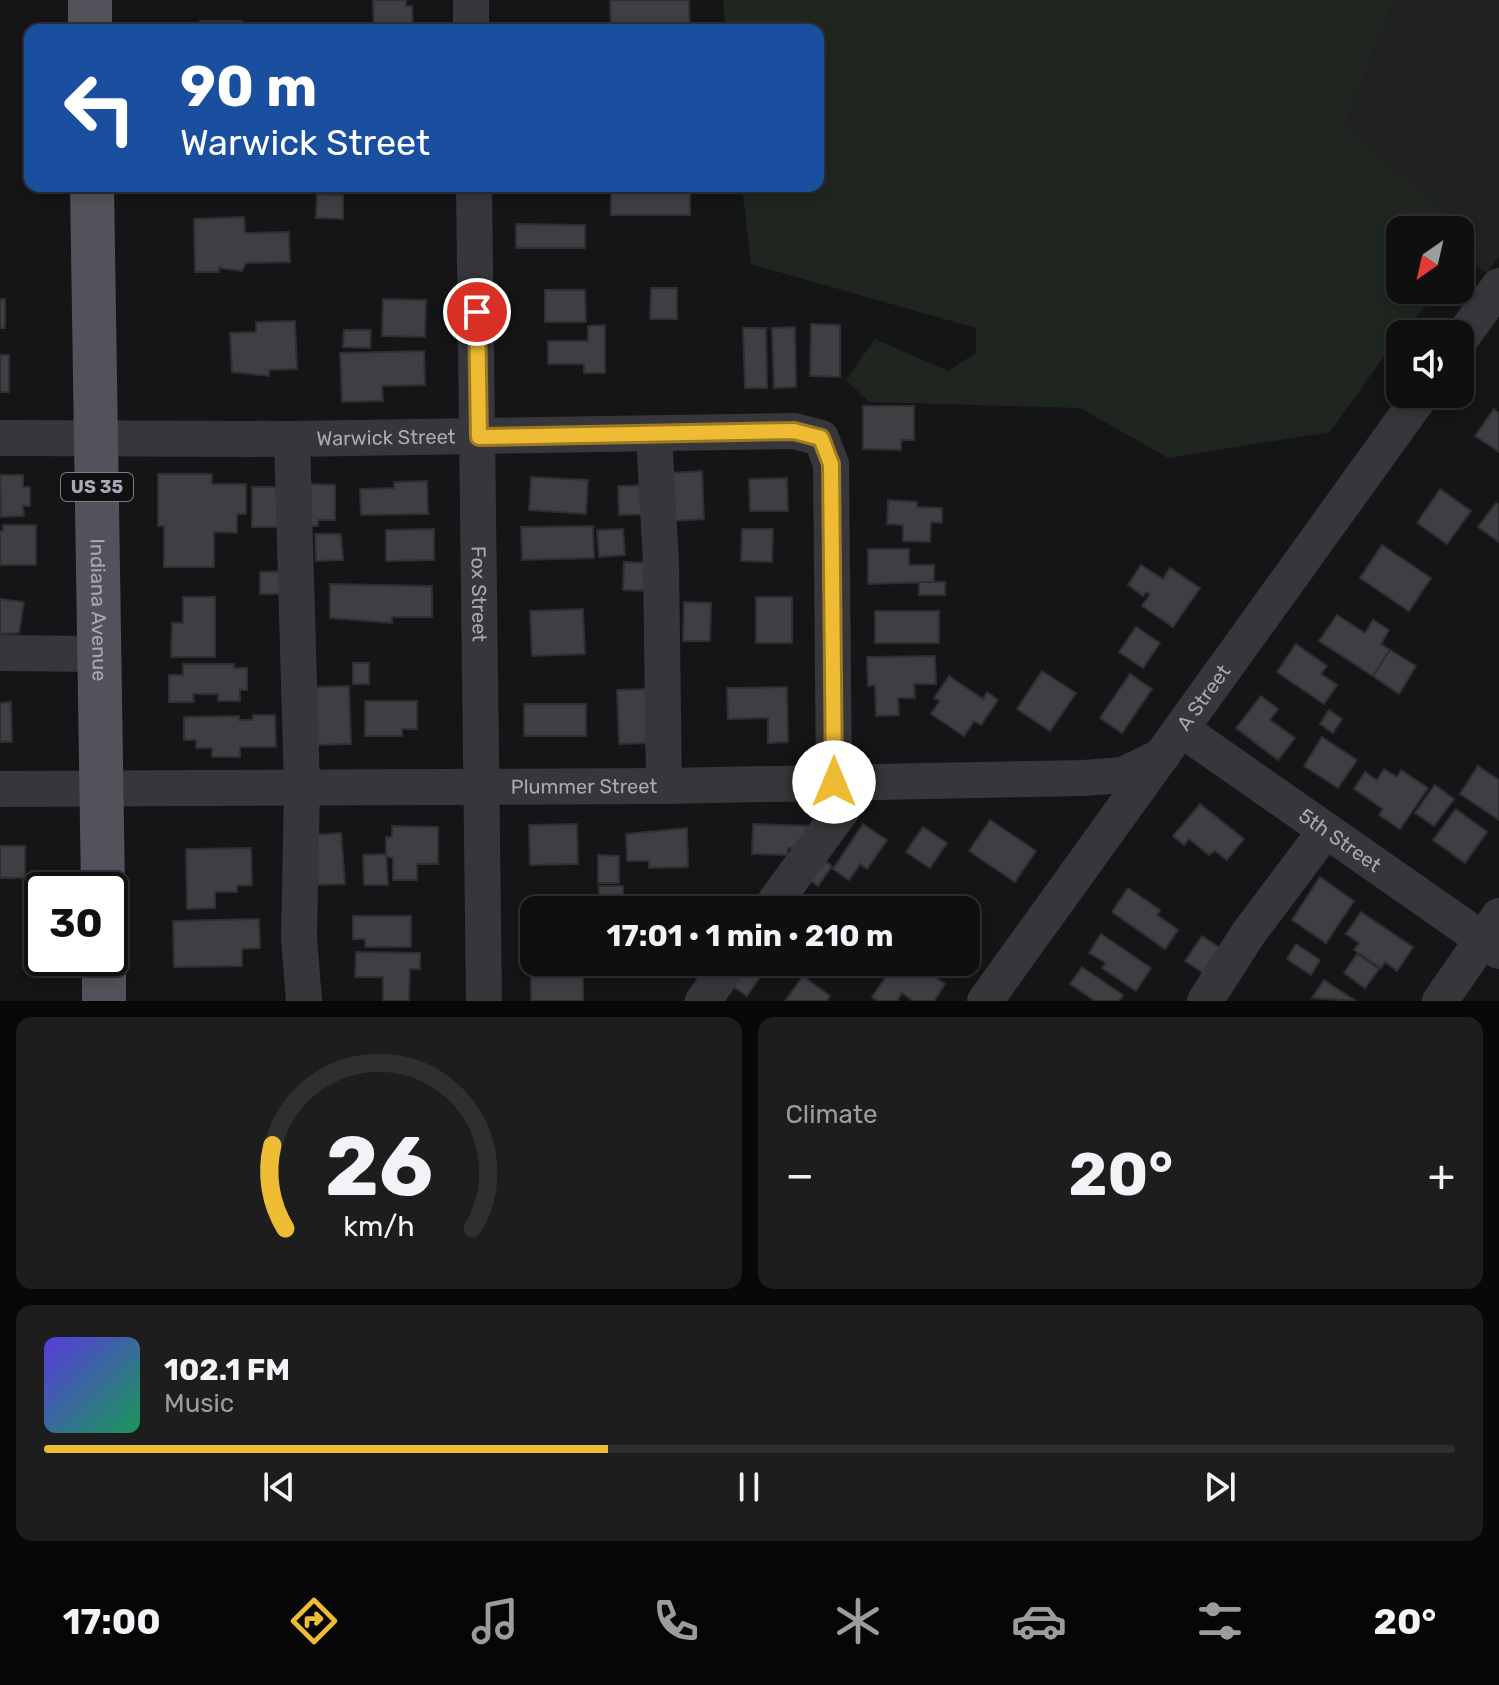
<!DOCTYPE html>
<meta charset="utf-8">
<style>
body{margin:0;font-family:Rubik,sans-serif;background:#1e1d1e;color:#f1f3f6;height:100vh;display:flex;flex-direction:column;font-size:30px;white-space:nowrap}
*{box-sizing:border-box;margin:0}
p{font-size:26px;color:#9c9c9f}
.icon{flex:none;width:44px;height:44px;fill:none;stroke:currentColor;stroke-width:2;stroke-linecap:round;stroke-linejoin:round}
.map{position:relative;height:1001px;overflow:hidden}
.details{display:flex;flex-direction:column;gap:16px;padding:16px;background:#090809;flex:1}
.details>*{flex:none}
.hud{position:absolute;left:24px;top:24px;width:800px;height:168px;border-radius:16px;box-shadow:0 4px 12px #0003,0 0 0 2px #302f30;background:#1a4fa0;color:#fff;overflow:hidden}
.needle{width:52px;rotate:214deg}
.tools{position:absolute;left:1386px;top:216px;display:grid;gap:16px}
.tools a{display:grid;place-items:center;width:88px;height:88px;border-radius:16px;background:#100f10;box-shadow:0 4px 12px #0003,0 0 0 2px #302f30;font-size:40px}
.speed{position:absolute;left:24px;top:872px;display:flex;gap:16px;font-size:40px;font-weight:700;text-align:center}
.speed>*{display:grid;place-content:center;width:104px;height:104px;border-radius:50%;background:#100f10;box-shadow:0 4px 12px #0003,0 0 0 2px #302f30;line-height:1}
.speed .limit{border:4px solid #111;border-radius:12px;background:#fff;color:#111}
.pin{position:absolute;display:grid;place-items:center;width:68px;height:68px;color:#fff;margin:-34px;border:4px solid #fff;border-radius:50%;box-shadow:0 2px 8px #0007}
.me{position:absolute;width:88px;margin:-44px;rotate:0deg;stroke-linejoin:round;filter:drop-shadow(0 0 6px #0008)}
.turn{display:flex;align-items:center;gap:28px;height:168px;padding:0 24px;font-size:36px}
.turn .icon{width:104px;height:104px;stroke-width:2.5}
.turn b{display:block;font-size:56px;line-height:68px}
.big{font-size:60px;font-weight:700;line-height:1.1}
.details .widget{flex:1;display:flex;flex-direction:column;justify-content:center;gap:12px;min-width:0;padding:0 28px;border-radius:16px;background:#1e1d1e}
.details .dial{align-items:center;gap:0}
.dial svg{height:208px;overflow:visible;fill:none;stroke:#302f30;stroke-width:7;stroke-linecap:round;text-anchor:middle}
.dial text{fill:#f1f3f6;stroke:none}
.song{display:flex;align-items:center;gap:24px}
.cover{width:96px;height:96px;border-radius:12px;background:linear-gradient(135deg,hsl(250 70% 55%),hsl(150 70% 35%))}
.played{height:8px;border-radius:4px;background:linear-gradient(90deg,#eebb35 40%,#302f30 40%)}
.keys{display:flex;justify-content:space-around;direction:ltr}
.heat{display:flex;justify-content:space-between;align-items:center;font-size:44px;direction:ltr}
.details .tiles{flex:1;display:grid;gap:16px;grid-template-columns:1fr 1fr}
.widget:last-child{grid-column:span 2}
.trip{position:absolute;left:520px;top:896px;width:460px;height:80px;border-radius:16px;background:#100f10;box-shadow:0 4px 12px #0003,0 0 0 2px #302f30;font-weight:700;line-height:80px;text-align:center}
.dock{display:flex;height:128px;justify-content:space-around;align-items:center;background:#060606;color:#9c9c9f}
.dock .icon{width:56px;height:56px}
.dock .active{color:#eebb35}
.dock b{font-size:36px;color:#f1f3f6}
.map>svg:first-child{display:block}
.built{fill:#212123}
.green{fill:#1f2620}
.building{fill:#3f3f43;stroke:#2f2f32;stroke-width:2}
.lines{fill:none;stroke-linecap:round;stroke-linejoin:round}
.minor{stroke:#36363b;stroke-width:36}
.major{stroke:#52535a;stroke-width:44}
.route-casing{stroke:#9b7a22;stroke-width:20}
.route{stroke:#eebb35;stroke-width:14}
.labels{text-anchor:middle;stroke-width:8;stroke-linejoin:round;paint-order:stroke}
.shield{fill:#101011;stroke:#7a7c84;stroke-width:2}
.shield-label{font-size:18px;font-weight:bold;fill:#a7aab6}
.street-label{font-size:20px;fill:#a7aab6;stroke:#101011}
</style>
<div class="map">
<svg width="1499" height="1001" viewBox="0 0 1499 1001">
<rect width="100%" height="100%" fill="#151416"/>
<path class="built" d="M 1374,0 L 1499,0 L 1499,256 L 1487,273 L 1460,254 L 1460,230 L 1283,131 Z"/>
<path class="green" d="M 723,0 L 1393,0 L 1345,126 L 1481,243 L 1460,267 L 1460,230 L 1400,230 L 1400,290 L 1440,290 L 1400,334 L 1330,432 L 1168,458 L 1080,408 L 869,402 L 846,380 L 875,339 L 948,371 L 976,353 L 976,328 L 751,264 L 742,186 L 818,186 L 818,30 L 726,30 Z"/>
<g class="building">
<path d="M 373,0 L 406,0 L 406,6 L 412,6 L 413,30 L 374,30 Z"/>
<path d="M 610,0 L 689,0 L 690,30 L 611,30 Z"/>
<rect x="200" y="21" width="42" height="9"/>
<path d="M 293,186 L 322,186 L 322,191 L 293,190 Z"/>
<rect x="611" y="186" width="79" height="29"/>
<path d="M 317,194 L 343,195 L 343,219 L 316,218 Z"/>
<path d="M 244,217 L 245,233 L 289,232 L 290,262 L 246,263 L 242,271 L 219,268 L 219,272 L 195,272 L 194,219 Z"/>
<path d="M 516,224 L 585,225 L 585,248 L 516,248 Z"/>
<path d="M 651,288 L 677,288 L 677,319 L 650,319 Z"/>
<path d="M 545,290 L 585,290 L 586,322 L 545,322 Z"/>
<rect x="0" y="299" width="5" height="29"/>
<path d="M 383,299 L 426,300 L 425,337 L 382,336 Z"/>
<path d="M 295,321 L 297,369 L 269,370 L 269,376 L 232,372 L 230,333 L 256,332 L 256,322 Z"/>
<path d="M 811,324 L 840,325 L 840,377 L 810,376 Z"/>
<path d="M 605,325 L 605,373 L 584,373 L 584,364 L 548,364 L 548,341 L 588,341 L 588,326 Z"/>
<path d="M 795,327 L 796,387 L 774,388 L 772,328 Z"/>
<path d="M 743,328 L 766,328 L 767,388 L 745,388 Z"/>
<path d="M 344,330 L 371,330 L 370,348 L 343,347 Z"/>
<path d="M 424,351 L 425,385 L 382,386 L 383,401 L 342,402 L 340,353 Z"/>
<rect x="0" y="355" width="9" height="37"/>
<path d="M 863,406 L 914,406 L 914,440 L 901,440 L 901,450 L 863,449 Z"/>
<path d="M 1494,409 L 1499,413 L 1499,452 L 1475,436 Z"/>
<path d="M 702,471 L 704,519 L 673,521 L 670,473 Z"/>
<path d="M 158,474 L 212,474 L 212,484 L 246,484 L 246,514 L 237,514 L 237,533 L 214,532 L 214,567 L 164,567 L 164,526 L 158,526 Z"/>
<path d="M 0,475 L 23,475 L 23,487 L 30,487 L 30,506 L 23,506 L 24,516 L 1,517 Z"/>
<path d="M 531,477 L 588,480 L 586,514 L 529,510 Z"/>
<path d="M 787,478 L 788,511 L 750,511 L 749,479 Z"/>
<path d="M 427,481 L 428,514 L 361,515 L 360,489 L 394,488 L 394,482 Z"/>
<path d="M 311,484 L 335,485 L 335,520 L 318,520 L 318,526 L 304,526 Z"/>
<path d="M 649,485 L 649,514 L 619,515 L 618,486 Z"/>
<path d="M 252,487 L 283,487 L 282,527 L 252,527 Z"/>
<path d="M 1440,489 L 1471,511 L 1447,544 L 1417,523 Z"/>
<path d="M 888,500 L 917,502 L 917,507 L 942,508 L 942,523 L 931,522 L 930,542 L 903,541 L 903,525 L 887,524 Z"/>
<path d="M 1496,503 L 1499,505 L 1499,542 L 1478,527 Z"/>
<path d="M 3,525 L 36,525 L 36,565 L 0,565 L 0,531 L 3,531 Z"/>
<path d="M 593,526 L 594,558 L 522,560 L 521,527 Z"/>
<path d="M 434,529 L 434,560 L 386,561 L 386,530 Z"/>
<path d="M 623,529 L 625,555 L 599,557 L 597,530 Z"/>
<path d="M 742,529 L 773,529 L 772,562 L 741,561 Z"/>
<path d="M 315,534 L 341,534 L 343,560 L 316,561 Z"/>
<path d="M 1382,545 L 1431,578 L 1409,611 L 1360,578 Z"/>
<path d="M 868,549 L 909,549 L 909,565 L 934,565 L 934,582 L 868,584 Z"/>
<path d="M 624,562 L 652,563 L 651,591 L 623,590 Z"/>
<path d="M 1141,565 L 1163,579 L 1170,568 L 1200,588 L 1173,627 L 1142,606 L 1150,594 L 1146,592 L 1143,596 L 1128,585 Z"/>
<path d="M 287,571 L 287,594 L 260,594 L 260,572 Z"/>
<rect x="919" y="582" width="26" height="13"/>
<path d="M 330,584 L 432,586 L 432,617 L 392,617 L 392,623 L 330,618 Z"/>
<path d="M 183,597 L 215,597 L 215,657 L 171,657 L 172,623 L 183,623 Z"/>
<rect x="756" y="597" width="36" height="46"/>
<path d="M 0,599 L 24,602 L 19,633 L 1,634 L 0,638 Z"/>
<path d="M 684,602 L 711,603 L 710,641 L 683,641 Z"/>
<path d="M 583,609 L 585,654 L 532,656 L 530,611 Z"/>
<rect x="875" y="611" width="64" height="32"/>
<path d="M 1337,615 L 1365,633 L 1373,620 L 1389,630 L 1381,644 L 1390,650 L 1373,676 L 1319,641 Z"/>
<path d="M 1136,627 L 1160,643 L 1143,668 L 1119,652 Z"/>
<path d="M 1296,644 L 1327,666 L 1321,674 L 1337,685 L 1324,704 L 1277,672 Z"/>
<path d="M 1390,650 L 1416,666 L 1399,694 L 1373,676 Z"/>
<path d="M 935,656 L 936,684 L 914,684 L 915,698 L 898,698 L 899,715 L 876,716 L 875,685 L 868,686 L 867,657 Z"/>
<rect x="353" y="663" width="16" height="21"/>
<path d="M 183,664 L 234,664 L 234,668 L 247,668 L 247,690 L 240,690 L 240,701 L 218,701 L 218,694 L 193,694 L 194,702 L 169,702 L 169,675 L 183,675 Z"/>
<path d="M 1042,671 L 1076,693 L 1050,731 L 1017,709 Z"/>
<path d="M 1130,674 L 1152,689 L 1122,733 L 1100,718 Z"/>
<path d="M 949,676 L 983,699 L 987,692 L 998,700 L 981,725 L 974,721 L 964,736 L 931,714 L 940,701 L 934,698 Z"/>
<path d="M 349,686 L 351,744 L 316,745 L 314,687 Z"/>
<path d="M 787,687 L 788,742 L 768,743 L 768,718 L 728,719 L 727,688 Z"/>
<path d="M 650,689 L 652,743 L 619,744 L 617,690 Z"/>
<path d="M 1261,696 L 1278,709 L 1270,720 L 1295,738 L 1278,760 L 1236,728 Z"/>
<path d="M 365,701 L 417,701 L 417,729 L 402,729 L 402,736 L 365,736 Z"/>
<path d="M 11,702 L 12,742 L 0,742 L 0,703 Z"/>
<rect x="524" y="704" width="62" height="32"/>
<path d="M 1329,710 L 1342,719 L 1333,733 L 1320,724 Z"/>
<path d="M 253,715 L 275,715 L 276,747 L 240,747 L 240,757 L 212,757 L 212,748 L 196,748 L 196,740 L 184,740 L 184,717 L 239,716 L 239,720 L 253,720 Z"/>
<path d="M 1322,737 L 1357,760 L 1338,788 L 1304,766 Z"/>
<path d="M 1478,766 L 1499,780 L 1499,820 L 1460,794 Z"/>
<path d="M 1384,769 L 1397,777 L 1401,770 L 1428,788 L 1400,829 L 1379,815 L 1383,809 L 1354,789 L 1365,772 L 1377,780 Z"/>
<path d="M 1435,785 L 1454,799 L 1434,826 L 1415,813 Z"/>
<path d="M 1200,804 L 1244,839 L 1227,860 L 1215,851 L 1209,855 L 1189,839 L 1184,845 L 1173,836 Z"/>
<path d="M 1456,809 L 1487,832 L 1465,863 L 1433,840 Z"/>
<path d="M 990,820 L 1036,851 L 1015,882 L 969,851 Z"/>
<path d="M 577,824 L 578,864 L 530,865 L 529,825 Z"/>
<path d="M 753,824 L 808,826 L 807,849 L 788,848 L 787,855 L 752,854 Z"/>
<path d="M 863,824 L 887,840 L 867,869 L 860,864 L 849,880 L 833,869 Z"/>
<path d="M 392,826 L 438,827 L 438,864 L 417,864 L 417,880 L 393,880 L 393,858 L 386,857 L 386,837 L 392,837 Z"/>
<path d="M 923,827 L 947,843 L 930,868 L 906,852 Z"/>
<path d="M 687,828 L 688,867 L 649,868 L 649,861 L 627,861 L 626,834 Z"/>
<path d="M 341,833 L 345,884 L 314,885 L 312,835 Z"/>
<rect x="0" y="846" width="25" height="32"/>
<path d="M 251,848 L 252,885 L 237,886 L 237,892 L 215,892 L 215,908 L 187,909 L 186,849 Z"/>
<path d="M 386,854 L 388,885 L 364,885 L 363,855 Z"/>
<path d="M 598,855 L 619,856 L 619,883 L 598,883 Z"/>
<path d="M 818,856 L 832,866 L 818,886 L 804,876 Z"/>
<path d="M 1320,877 L 1354,901 L 1326,943 L 1292,920 Z"/>
<rect x="599" y="886" width="24" height="24"/>
<path d="M 1128,888 L 1160,910 L 1157,915 L 1178,930 L 1165,949 L 1112,912 Z"/>
<rect x="552" y="901" width="24" height="9"/>
<path d="M 1361,912 L 1413,947 L 1397,971 L 1385,962 L 1381,968 L 1354,950 L 1359,943 L 1346,934 Z"/>
<path d="M 353,916 L 411,916 L 411,947 L 365,947 L 365,939 L 353,939 Z"/>
<path d="M 259,919 L 260,948 L 242,949 L 242,966 L 174,967 L 173,921 Z"/>
<path d="M 1101,934 L 1151,968 L 1136,991 L 1102,968 L 1106,963 L 1089,953 Z"/>
<path d="M 1202,936 L 1228,953 L 1211,978 L 1185,961 Z"/>
<path d="M 1296,944 L 1320,960 L 1311,975 L 1287,959 Z"/>
<path d="M 356,952 L 420,953 L 420,969 L 410,969 L 409,1001 L 383,1001 L 383,977 L 355,977 Z"/>
<path d="M 1357,954 L 1379,969 L 1365,988 L 1344,973 Z"/>
<path d="M 746,962 L 760,962 L 767,967 L 747,996 L 730,985 Z"/>
<path d="M 896,962 L 914,962 L 945,984 L 934,1001 L 913,1001 L 902,993 L 897,1001 L 878,1001 L 872,997 Z"/>
<path d="M 1082,967 L 1123,995 L 1119,1001 L 1095,1001 L 1070,984 Z"/>
<path d="M 531,969 L 583,970 L 583,1001 L 531,1001 Z"/>
<path d="M 803,976 L 830,996 L 827,1001 L 785,1001 Z"/>
<path d="M 1324,980 L 1356,1001 L 1312,998 Z"/>
</g>
<g class="lines">
<g class="minor">
<path d="M 471,0 L 471,30"/>
<path id="s1" d="M 474,186 L 484,1001"/>
<path d="M 1460,340 L 1499,286"/>
<path d="M 654,433 L 661,565 L 664,786"/>
<path id="s2" d="M 0,438 L 292,439 L 794,431 L 821,438 L 831,464 L 834,782 L 842,810 L 769,910"/>
<path d="M 292,439 L 302,788 L 299,938 L 304,1001"/>
<path d="M 0,653 L 100,654"/>
<path id="s3" d="M 1181,729 L 1499,951"/>
<path id="s4" d="M 0,789 L 664,786 L 1083,778 L 1123,775 L 1162,756"/>
<path d="M 703,1001 L 731,962"/>
<path id="s5" d="M 985,1001 L 1422,394"/>
<path d="M 1205,1001 L 1248,934 L 1326,830"/>
<path d="M 1440,1001 L 1499,916"/>
</g>
<g class="major">
<path d="M 90,0 L 90,30"/>
<path id="s6" d="M 92,186 L 103,890"/>
<path d="M 104,958 L 104,1001"/>
</g>
</g>
<g class="lines">
<g class="route-casing">
<path id="route" d="M 477,312 L 479,437 L 794,431 L 821,438 L 831,464 L 834,782"/>
</g>
<use href="#route" class="route"/>
</g>
<g class="labels">
<rect class="shield" x="61" y="473" width="72" height="28" rx="6"/>
<g class="shield-label">
<text x="97" y="493">US 35</text>
</g>
<g class="street-label">
<text dy="7" stroke="none"><textPath href="#s2" startOffset="386">Warwick Street</textPath></text>
<text dy="7" stroke="none"><textPath href="#s1" startOffset="408">Fox Street</textPath></text>
<text dy="7" stroke="none"><textPath href="#s6" startOffset="424">Indiana Avenue</textPath></text>
<text dy="7" stroke="none"><textPath href="#s5" startOffset="374">A Street</textPath></text>
<text dy="7" stroke="none"><textPath href="#s4" startOffset="584">Plummer Street</textPath></text>
<text dy="7" stroke="none"><textPath href="#s3" startOffset="194">5th Street</textPath></text>
</g>
</g>
</svg>
<div class="tools">
<a><svg class="needle" viewBox="-14 -14 28 28"><path d="M0-13l5 13h-10z" fill="#e53935"/><path d="M0 13l5-13h-10z" fill="#9c9c9f"/></svg></a>
<a><svg class="icon" aria-label="sound" viewBox="0 0 24 24"><path d="M4 9h4l5-4v14l-5-4H4zM17 9q2 3 0 6"/></svg></a>
</div>
<div class="speed"><div class="limit">30</div></div>
<div class="pin" style="left:477px;top:312px;background:#d93025"><svg class="icon" aria-label="arrive" viewBox="0 0 24 24"><path d="M6 21V4h12l-3 4 3 4H6"/></svg></div>
<svg class="me" style="left:834px;top:782px" viewBox="-20 -20 40 40"><circle r="19" fill="#fff"/><path d="M0-13L10 11 0 6-10 11z" fill="#eebb35"/></svg>
<div class="trip">17:01 · 1 min · 210 m</div>
<div class="hud">
<div class="turn"><svg class="icon" aria-label="left" viewBox="0 0 24 24"><path d="M17 20v-9H6M10 6l-5 5 5 5"/></svg><div><b>90 m</b>Warwick Street</div></div>
</div>
</div>
<section class="details">
<div class="tiles">
<div class="widget dial"><svg viewBox="0 0 100 80">
<path d="M14 69A42 42 0 1 1 86 69"/>
<path d="M14 69A42 42 0 0 1 9 37" stroke="#eebb35"/>
<text x="50" y="56" font-size="32" font-weight="700">26</text>
<text x="50" y="72" font-size="11">km/h</text>
</svg></div>
<div class="widget"><p>Climate</p>
<div class="heat"><a>−</a><b class="big">20°</b><a>+</a></div>
</div>
<div class="widget">
<div class="song"><i class="cover"></i><div><b>102.1 FM</b><p>Music</p></div></div>
<div class="played"></div>
<div class="keys"><svg class="icon" aria-label="previous" viewBox="0 0 24 24"><path d="M18 5L8 12l10 7zM5 5v14"/></svg><svg class="icon" aria-label="pause" viewBox="0 0 24 24"><path d="M8 5v14M16 5v14"/></svg><svg class="icon" aria-label="next" viewBox="0 0 24 24"><path d="M6 5l10 7-10 7zM19 5v14"/></svg></div>
</div>
</div>
</section>
<nav class="dock">
<b>17:00</b>
<svg class="icon active" aria-label="directions" viewBox="0 0 24 24"><path d="M12 3l9 9-9 9-9-9zM9 14v-3h6M13 9l2 2-2 2"/></svg>
<svg class="icon" aria-label="music" viewBox="0 0 24 24"><path d="M9 18V5l10-2v13"/><circle cx="6" cy="18" r="3"/><circle cx="16" cy="16" r="3"/></svg>
<svg class="icon" aria-label="phone" viewBox="0 0 24 24"><path d="M5 4h4l2 5-3 2q2 4 5 5l2-3 5 2v4C11 20 4 13 5 4z"/></svg>
<svg class="icon" aria-label="climate" viewBox="0 0 24 24"><path d="M12 3v18M4 7l16 10M4 17L20 7"/></svg>
<svg class="icon" aria-label="car" viewBox="0 0 24 24"><path d="M5 17H2v-5l4-1 3-4h7l3 4 3 1v5h-3M9 17h6M6 11h13"/><circle cx="7" cy="17" r="2"/><circle cx="17" cy="17" r="2"/></svg>
<svg class="icon" aria-label="filters" viewBox="0 0 24 24"><path d="M4 7h16M4 17h16"/><circle cx="9" cy="7" r="2"/><circle cx="15" cy="17" r="2"/></svg>
<b>20°</b>
</nav>
